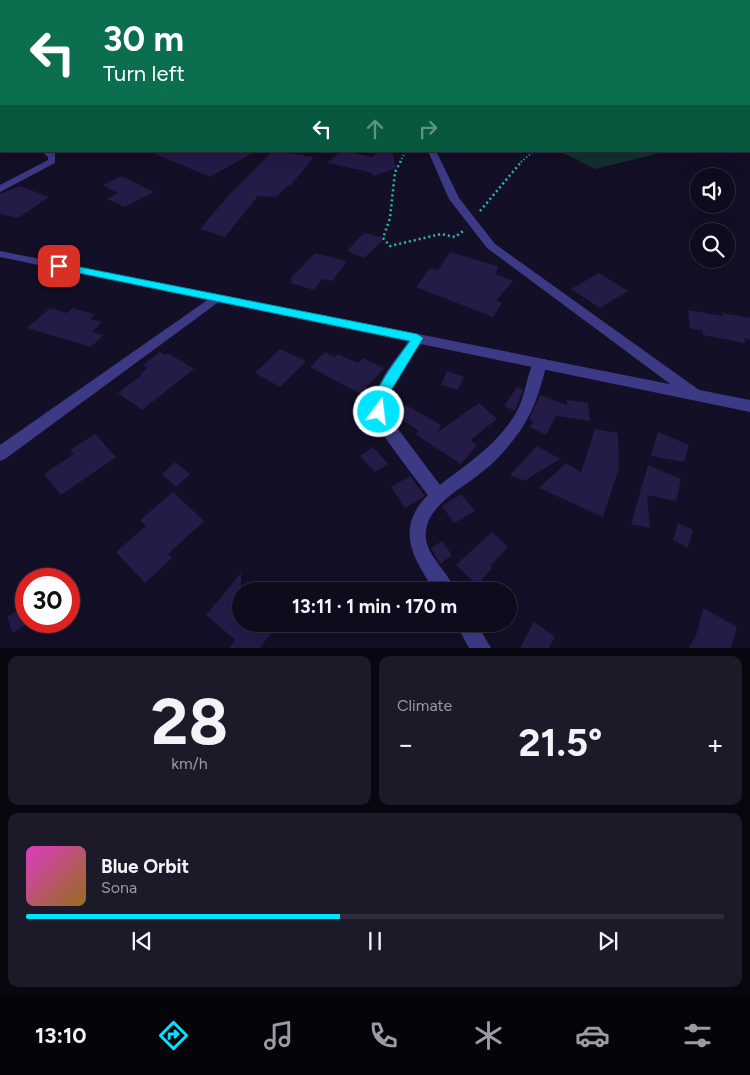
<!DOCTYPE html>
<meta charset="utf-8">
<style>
body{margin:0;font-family:Figtree,sans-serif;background:#1c1929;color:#f1f3f6;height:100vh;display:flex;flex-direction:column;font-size:19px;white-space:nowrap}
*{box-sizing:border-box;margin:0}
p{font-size:16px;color:#9b9ba3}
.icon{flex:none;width:28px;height:28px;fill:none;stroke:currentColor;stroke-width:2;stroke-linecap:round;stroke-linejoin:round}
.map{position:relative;height:648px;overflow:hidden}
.sheet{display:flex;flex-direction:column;gap:8px;padding:8px;background:#08060f;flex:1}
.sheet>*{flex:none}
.hud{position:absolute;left:0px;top:0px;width:750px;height:152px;box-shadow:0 5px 20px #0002,0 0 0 1px #2e2b3b;background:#0b6e4f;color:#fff;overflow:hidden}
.buttons{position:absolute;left:690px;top:168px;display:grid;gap:10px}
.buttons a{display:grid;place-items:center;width:45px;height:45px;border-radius:50%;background:#0e0b1c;box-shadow:0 5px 20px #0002,0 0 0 1px #2e2b3b;font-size:25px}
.speed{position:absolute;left:15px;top:568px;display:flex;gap:10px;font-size:25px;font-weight:700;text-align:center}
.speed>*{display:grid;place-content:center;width:65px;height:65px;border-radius:50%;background:#0e0b1c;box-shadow:0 5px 20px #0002,0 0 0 1px #2e2b3b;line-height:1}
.speed .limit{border:8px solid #d22;background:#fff;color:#111}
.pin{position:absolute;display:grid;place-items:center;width:42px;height:42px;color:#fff;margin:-21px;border-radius:10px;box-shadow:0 2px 8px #0006}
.me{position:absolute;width:55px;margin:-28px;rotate:15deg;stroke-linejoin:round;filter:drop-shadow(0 0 4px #0008)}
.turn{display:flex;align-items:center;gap:18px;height:105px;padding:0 20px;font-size:22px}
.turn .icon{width:65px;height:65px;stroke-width:2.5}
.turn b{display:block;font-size:35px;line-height:42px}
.lanes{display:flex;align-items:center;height:48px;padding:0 20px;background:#0003;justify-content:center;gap:25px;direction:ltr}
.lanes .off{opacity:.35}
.big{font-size:38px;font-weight:700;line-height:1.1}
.sheet .widget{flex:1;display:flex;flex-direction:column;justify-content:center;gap:8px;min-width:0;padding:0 18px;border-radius:10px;background:#1c1929}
.sheet .dial{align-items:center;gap:0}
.dial b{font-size:65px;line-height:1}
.song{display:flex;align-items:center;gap:15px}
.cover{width:60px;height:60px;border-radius:8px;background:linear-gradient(135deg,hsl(310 70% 55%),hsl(40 70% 35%))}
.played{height:5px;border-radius:2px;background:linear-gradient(90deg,#00e5ff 45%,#2e2b3b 45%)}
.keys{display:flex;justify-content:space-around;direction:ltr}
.heat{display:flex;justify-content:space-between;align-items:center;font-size:28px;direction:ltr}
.sheet .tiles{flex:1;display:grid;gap:8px;grid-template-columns:1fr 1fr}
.widget:last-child{grid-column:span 2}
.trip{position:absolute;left:232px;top:582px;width:285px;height:50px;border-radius:25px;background:#0e0b1c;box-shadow:0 5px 20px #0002,0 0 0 1px #2e2b3b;font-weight:700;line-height:50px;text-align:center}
.tabs{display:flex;height:80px;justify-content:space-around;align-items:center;background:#06040b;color:#9b9ba3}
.tabs .icon{width:35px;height:35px}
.tabs .active{color:#00e5ff}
.tabs b{font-size:22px;color:#f1f3f6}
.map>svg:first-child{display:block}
.green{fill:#12302f}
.building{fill:#241b47}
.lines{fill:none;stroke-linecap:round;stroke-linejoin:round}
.path-far2{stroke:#2fb8b0;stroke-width:1;stroke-dasharray:1 2;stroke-linecap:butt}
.path-far1{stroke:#2fb8b0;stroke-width:2;stroke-dasharray:1 2.5;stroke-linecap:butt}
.path{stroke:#2fb8b0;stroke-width:2.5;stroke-dasharray:2 3;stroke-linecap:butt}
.minor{fill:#3d3a85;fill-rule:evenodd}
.tertiary{fill:#3d3a85;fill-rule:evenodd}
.route{fill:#00e5ff;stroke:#0095a6}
</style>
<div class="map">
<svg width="750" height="648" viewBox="0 0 750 648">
<rect width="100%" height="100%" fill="#130f26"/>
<path class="green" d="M 559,151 L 668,151 L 595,169 Z"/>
<g class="building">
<path d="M 148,151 L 256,151 L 210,177 Z"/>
<path d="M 273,151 L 314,157 L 290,186 L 288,185 L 276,197 L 258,196 L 225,237 L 200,229 L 229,195 Z"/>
<path d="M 341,151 L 373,157 L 378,151 L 392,151 L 396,168 L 374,176 L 369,172 L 327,163 Z"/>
<path d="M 121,176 L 154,192 L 125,207 L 107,199 L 118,193 L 103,185 Z"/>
<path d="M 20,186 L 49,197 L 18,218 L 0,214 L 0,194 Z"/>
<path d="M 364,233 L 385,238 L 364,258 L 347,251 Z"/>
<path d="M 450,252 L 498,266 L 496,274 L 513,281 L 496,301 L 502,303 L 493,317 L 416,287 L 430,268 L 438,270 Z"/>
<path d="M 315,253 L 347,261 L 332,281 L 322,279 L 314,290 L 290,283 L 293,280 L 290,279 Z"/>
<path d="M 599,273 L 628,291 L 600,308 L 571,289 Z"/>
<path d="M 50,308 L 67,313 L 72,308 L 95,314 L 90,319 L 102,322 L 92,332 L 103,335 L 91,347 L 27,328 Z"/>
<path d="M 688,310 L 723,316 L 722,313 L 750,318 L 750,340 L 744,338 L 745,343 L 703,335 L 703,331 L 690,328 Z"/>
<path d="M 280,349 L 306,361 L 280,387 L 255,373 Z"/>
<path d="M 160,352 L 165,355 L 168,353 L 194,369 L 142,410 L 118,393 L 142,375 L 140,374 L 148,368 L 143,365 Z"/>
<path d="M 325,352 L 335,357 L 338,354 L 358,363 L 363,358 L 384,368 L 361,394 L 310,367 Z"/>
<path d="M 447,371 L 464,377 L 458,390 L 441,385 Z"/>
<path d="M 517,387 L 523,390 L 515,411 L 504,406 Z"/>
<path d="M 540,395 L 567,405 L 567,400 L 588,403 L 590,421 L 556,416 L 546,435 L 530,427 L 533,421 L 529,419 Z"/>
<path d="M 479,403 L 497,419 L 470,440 L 477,445 L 461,464 L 415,434 L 419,431 L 396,416 L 406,405 L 441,425 L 438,432 Z"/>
<path d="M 595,429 L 618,433 L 619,468 L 603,517 L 539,488 L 566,463 L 581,472 Z"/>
<path d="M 658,432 L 689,445 L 684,462 L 651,456 Z"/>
<path d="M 95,434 L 116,457 L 61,495 L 44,474 L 74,454 L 70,450 Z"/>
<path d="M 537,446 L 560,459 L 524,481 L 510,475 Z"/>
<path d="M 373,447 L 388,464 L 375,472 L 360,456 Z"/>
<path d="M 175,462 L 190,474 L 176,487 L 162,474 Z"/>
<path d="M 648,465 L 681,479 L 676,501 L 647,495 L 650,528 L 631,524 Z"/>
<path d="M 410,476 L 425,496 L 405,508 L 391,487 Z"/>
<path d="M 173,492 L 204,521 L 168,554 L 172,558 L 145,583 L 116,552 L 146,526 L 140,520 Z"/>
<path d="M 461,494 L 475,511 L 454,523 L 442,506 Z"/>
<path d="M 678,523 L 693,530 L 688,548 L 673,540 Z"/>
<path d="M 492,532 L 508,547 L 490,566 L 492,568 L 477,585 L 456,565 Z"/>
<path d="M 442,541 L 452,555 L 440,564 L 431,548 Z"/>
<path d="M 241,573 L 241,624 L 278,624 L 260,648 L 229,648 L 235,640 L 206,615 Z"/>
<path d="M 23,607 L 26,621 L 29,623 L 13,633 L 7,617 Z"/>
<path d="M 703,608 L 737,627 L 731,648 L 689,648 L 697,633 Z"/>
<path d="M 534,622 L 555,637 L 549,648 L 520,648 Z"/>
</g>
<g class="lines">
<g class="path-far2">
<path d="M 668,0 L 672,1"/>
<path d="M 293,1 L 295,0"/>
</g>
<g class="path-far1">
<path d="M 400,162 L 406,151"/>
<path d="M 521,162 L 534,151"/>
</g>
<g class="path">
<path d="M 401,161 L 395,172 L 390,218 L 383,238 L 390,246 L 441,234 L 455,237 L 463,231"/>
<path d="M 480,211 L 522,161"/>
</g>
<g class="minor">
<path d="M 0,0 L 3,0 L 4,1 L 0,3 Z"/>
<path d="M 133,0 L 145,0 L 146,1 L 135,1 Z"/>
<rect x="0" y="11" width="1" height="4"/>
<rect x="749" y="47" width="1" height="4"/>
<rect x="0" y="125" width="1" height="4"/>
<path d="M 42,151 L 52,151 L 55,154 L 55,163 L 0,192 L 0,185 L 48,160 L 48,157 Z"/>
<path d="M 428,151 L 436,151 L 459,198 L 495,244 L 699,390 L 701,394 L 699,398 L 694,400 L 689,398 L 487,248 L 449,199 Z"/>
<path d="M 216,294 L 222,298 L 220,301 L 5,459 L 0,461 L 0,445 Z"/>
<path d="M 417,334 L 423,339 C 410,362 386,385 386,413 L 440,485 C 469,462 502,442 519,407 C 526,392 527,374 535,359 L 545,359 L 547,363 C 540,391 532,417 514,439 C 505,451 494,463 482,472 C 462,489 422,507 426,539 C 429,559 449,572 455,591 L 435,591 C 412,558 395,528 428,495 C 418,481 373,425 372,413 C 369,389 400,354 412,336 Z"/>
<path d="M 456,624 L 477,624 L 491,648 L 469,648 Z"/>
</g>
<path class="tertiary" d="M 0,251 L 750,400 L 750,412 L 0,257 Z"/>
</g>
<path class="route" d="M 59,263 L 417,334 L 423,338 L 390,392 L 383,416 L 379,418 L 372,412 C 374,386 395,363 410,341 L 55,268 L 54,266 Z"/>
</svg>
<div class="buttons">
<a><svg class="icon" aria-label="sound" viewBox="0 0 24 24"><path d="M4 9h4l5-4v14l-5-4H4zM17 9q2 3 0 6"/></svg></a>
<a><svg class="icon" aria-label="search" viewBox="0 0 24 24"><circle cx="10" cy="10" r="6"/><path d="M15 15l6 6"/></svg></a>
</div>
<div class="speed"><div class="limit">30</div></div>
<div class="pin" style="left:59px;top:266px;background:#d93025"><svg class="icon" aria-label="arrive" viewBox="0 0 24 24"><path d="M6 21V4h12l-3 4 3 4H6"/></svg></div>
<svg class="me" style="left:379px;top:412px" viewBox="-20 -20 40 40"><circle r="17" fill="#00e5ff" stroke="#fff" stroke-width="3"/><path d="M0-11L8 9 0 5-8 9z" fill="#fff"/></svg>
<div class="trip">13:11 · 1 min · 170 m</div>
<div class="hud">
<div class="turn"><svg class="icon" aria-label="left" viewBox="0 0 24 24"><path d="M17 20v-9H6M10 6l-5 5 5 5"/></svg><div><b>30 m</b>Turn left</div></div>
<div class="lanes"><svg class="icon" aria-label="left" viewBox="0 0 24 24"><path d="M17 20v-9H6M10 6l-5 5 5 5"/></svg><svg class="icon off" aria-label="ahead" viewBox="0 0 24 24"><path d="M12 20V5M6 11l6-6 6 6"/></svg><svg class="icon off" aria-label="right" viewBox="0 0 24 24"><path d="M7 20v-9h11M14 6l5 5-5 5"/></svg></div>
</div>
</div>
<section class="sheet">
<div class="tiles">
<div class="widget dial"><b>28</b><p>km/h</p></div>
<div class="widget"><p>Climate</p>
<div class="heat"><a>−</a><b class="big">21.5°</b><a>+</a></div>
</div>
<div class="widget">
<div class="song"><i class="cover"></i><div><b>Blue Orbit</b><p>Sona</p></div></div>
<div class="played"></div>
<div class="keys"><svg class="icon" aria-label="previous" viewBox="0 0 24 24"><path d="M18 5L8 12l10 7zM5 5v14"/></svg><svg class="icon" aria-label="pause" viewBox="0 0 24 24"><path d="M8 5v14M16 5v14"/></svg><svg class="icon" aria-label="next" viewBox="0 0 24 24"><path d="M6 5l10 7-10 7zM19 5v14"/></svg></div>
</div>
</div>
</section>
<nav class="tabs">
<b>13:10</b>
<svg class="icon active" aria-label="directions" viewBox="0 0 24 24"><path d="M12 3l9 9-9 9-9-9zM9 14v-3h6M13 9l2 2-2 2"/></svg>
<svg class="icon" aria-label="music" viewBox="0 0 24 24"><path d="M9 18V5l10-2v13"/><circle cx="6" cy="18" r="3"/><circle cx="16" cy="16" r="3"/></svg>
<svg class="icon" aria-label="phone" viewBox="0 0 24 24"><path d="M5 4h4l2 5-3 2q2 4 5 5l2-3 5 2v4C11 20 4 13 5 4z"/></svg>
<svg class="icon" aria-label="climate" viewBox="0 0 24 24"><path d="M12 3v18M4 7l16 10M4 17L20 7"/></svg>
<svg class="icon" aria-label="car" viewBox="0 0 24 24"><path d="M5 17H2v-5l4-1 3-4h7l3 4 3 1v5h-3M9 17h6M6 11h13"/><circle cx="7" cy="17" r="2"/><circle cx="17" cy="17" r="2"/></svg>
<svg class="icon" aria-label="filters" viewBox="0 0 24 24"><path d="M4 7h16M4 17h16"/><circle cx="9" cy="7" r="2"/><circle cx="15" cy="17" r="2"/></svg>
</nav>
